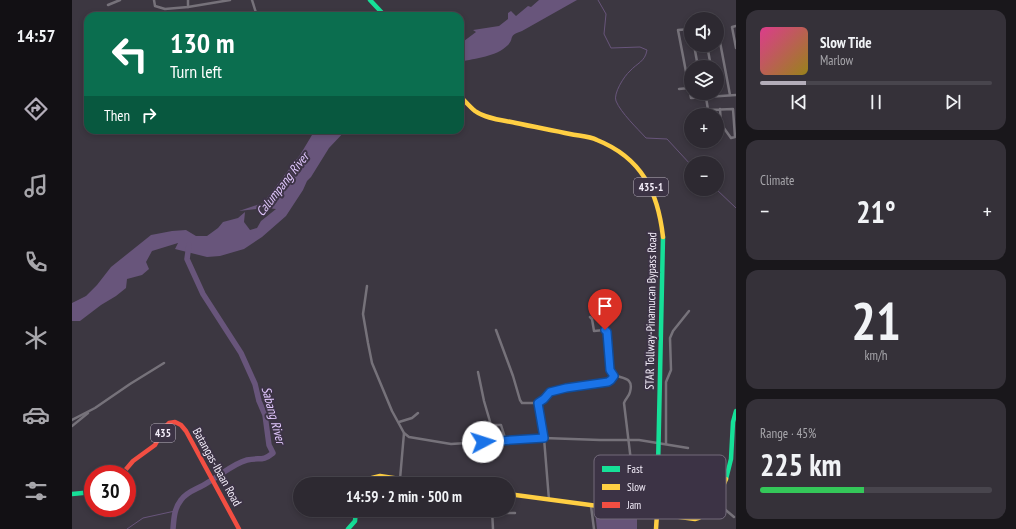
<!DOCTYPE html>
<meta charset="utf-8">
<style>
body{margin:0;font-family:"PT Sans Narrow",sans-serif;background:#353139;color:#f1f3f6;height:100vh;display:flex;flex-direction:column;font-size:15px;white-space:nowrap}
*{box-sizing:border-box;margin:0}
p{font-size:13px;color:#a7a6ab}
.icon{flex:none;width:22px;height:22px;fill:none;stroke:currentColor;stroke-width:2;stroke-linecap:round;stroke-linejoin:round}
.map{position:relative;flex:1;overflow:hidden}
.drawer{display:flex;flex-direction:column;gap:10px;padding:10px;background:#19171b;width:280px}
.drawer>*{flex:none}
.hud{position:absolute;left:12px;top:12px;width:380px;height:122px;border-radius:12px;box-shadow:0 2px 6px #0003,0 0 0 1px #48454d;background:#0b6e4f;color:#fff;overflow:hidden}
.controls{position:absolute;left:612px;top:12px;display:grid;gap:8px}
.controls a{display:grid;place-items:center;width:40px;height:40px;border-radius:50%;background:#2d2931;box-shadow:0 2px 6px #0003,0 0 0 1px #48454d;font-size:20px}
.speed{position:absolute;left:12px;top:465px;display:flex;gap:8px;font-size:20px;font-weight:700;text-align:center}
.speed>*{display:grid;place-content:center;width:52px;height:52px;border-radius:50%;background:#2d2931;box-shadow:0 2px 6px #0003,0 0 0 1px #48454d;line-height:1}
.speed .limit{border:6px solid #d22;background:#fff;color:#111}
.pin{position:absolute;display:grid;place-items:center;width:34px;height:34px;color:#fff;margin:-41px -17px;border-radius:50% 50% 50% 0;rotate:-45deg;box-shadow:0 0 4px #0007}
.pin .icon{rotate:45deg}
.me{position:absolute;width:44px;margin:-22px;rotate:85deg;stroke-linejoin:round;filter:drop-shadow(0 0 3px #0008)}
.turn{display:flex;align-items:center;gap:14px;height:84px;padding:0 20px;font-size:18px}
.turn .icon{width:52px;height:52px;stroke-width:2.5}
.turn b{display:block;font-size:28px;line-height:34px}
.then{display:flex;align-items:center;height:38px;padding:0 20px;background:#0003;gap:8px;font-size:15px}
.big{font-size:30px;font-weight:700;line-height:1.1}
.drawer .tile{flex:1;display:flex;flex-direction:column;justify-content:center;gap:6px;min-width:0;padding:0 14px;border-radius:12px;background:#353139}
.drawer .dial{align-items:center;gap:0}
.dial b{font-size:52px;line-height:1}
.song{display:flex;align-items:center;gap:12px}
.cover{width:48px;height:48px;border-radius:6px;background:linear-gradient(135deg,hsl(330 70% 55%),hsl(50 70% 35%))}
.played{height:4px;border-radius:2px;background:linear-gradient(90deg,#b3adb9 20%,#48454d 20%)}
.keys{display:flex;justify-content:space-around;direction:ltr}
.heat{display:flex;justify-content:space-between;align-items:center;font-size:22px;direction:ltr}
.charge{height:6px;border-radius:3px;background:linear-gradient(90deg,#34c759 45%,#48454d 0)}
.trip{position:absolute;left:221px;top:477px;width:222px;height:40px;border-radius:20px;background:#2d2931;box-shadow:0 2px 6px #0003,0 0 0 1px #48454d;font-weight:700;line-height:40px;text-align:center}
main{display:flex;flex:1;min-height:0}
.menu{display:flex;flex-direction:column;width:72px;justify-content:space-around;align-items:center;background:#121014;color:#a7a6ab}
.menu .icon{width:28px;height:28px}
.menu .current{color:#b3adb9}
.menu b{font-size:18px;color:#f1f3f6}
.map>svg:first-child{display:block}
.forest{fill:#665478}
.water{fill:#68557b}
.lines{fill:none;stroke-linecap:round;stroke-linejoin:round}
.stream{stroke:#68557b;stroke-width:1}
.river{stroke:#68557b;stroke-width:5.5}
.street{stroke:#76727a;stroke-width:2.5}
.fast{stroke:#16e098;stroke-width:4.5}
.slow{stroke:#ffcf43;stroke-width:4.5}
.jam{stroke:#f24e42;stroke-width:4.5}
.route-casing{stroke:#114b97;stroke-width:10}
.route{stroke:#1a73e8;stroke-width:7}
.labels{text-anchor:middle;stroke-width:4;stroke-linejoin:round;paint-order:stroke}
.shield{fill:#3c3345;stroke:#bcb5c3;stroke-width:1}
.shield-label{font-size:11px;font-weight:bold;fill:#f3edf9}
.street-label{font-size:12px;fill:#f3edf9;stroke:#3c3345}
.water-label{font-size:13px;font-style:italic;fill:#e1c7fd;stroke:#3c3345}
.key{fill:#3c3345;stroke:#736b7b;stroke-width:1}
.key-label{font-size:11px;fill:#f3edf9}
</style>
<main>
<nav class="menu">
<b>14:57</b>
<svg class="icon current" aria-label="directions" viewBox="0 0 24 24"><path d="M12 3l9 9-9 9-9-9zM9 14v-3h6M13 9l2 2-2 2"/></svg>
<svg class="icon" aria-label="music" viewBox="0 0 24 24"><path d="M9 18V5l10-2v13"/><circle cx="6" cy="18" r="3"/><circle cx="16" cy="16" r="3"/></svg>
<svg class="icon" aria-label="phone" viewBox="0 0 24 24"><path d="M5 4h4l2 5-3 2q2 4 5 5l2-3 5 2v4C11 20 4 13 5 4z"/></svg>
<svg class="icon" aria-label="climate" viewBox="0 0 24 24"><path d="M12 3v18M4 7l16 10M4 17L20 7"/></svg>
<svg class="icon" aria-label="car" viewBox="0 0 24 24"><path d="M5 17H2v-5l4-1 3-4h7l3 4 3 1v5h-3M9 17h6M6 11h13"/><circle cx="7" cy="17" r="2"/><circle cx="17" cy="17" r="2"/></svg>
<svg class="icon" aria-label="filters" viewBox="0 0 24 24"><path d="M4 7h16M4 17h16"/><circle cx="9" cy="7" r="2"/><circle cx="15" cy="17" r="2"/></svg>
</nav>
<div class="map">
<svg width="664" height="529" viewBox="0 0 664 529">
<rect width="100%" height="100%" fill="#3c3741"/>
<path class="forest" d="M 523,512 L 565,517 L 565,529 L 525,529 Z"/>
<g class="water">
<path d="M 467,0 L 505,0 L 450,31 C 435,36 443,38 436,45 C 424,57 404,58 388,62 L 388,38 L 390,37 L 392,41 L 404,32 L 401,30 L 427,26 L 436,19 L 436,13 L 439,11 L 444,16 L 456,6 L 459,7 Z"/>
<path d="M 243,130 L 274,130 L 257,148 L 239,177 L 235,181 L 231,190 L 214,216 L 190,237 L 172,249 L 148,256 L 135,257 L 103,249 L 106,243 L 80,251 L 74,262 L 77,269 L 70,275 L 55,279 L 54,288 L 44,296 L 29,305 L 8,321 L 0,321 L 0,303 L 14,296 L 25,285 L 39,267 L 79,235 L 100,231 L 114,230 L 124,236 L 135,236 L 146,228 L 151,222 L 166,218 L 173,212 L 172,222 L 178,230 L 185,228 L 189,221 L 204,209 L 194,208 L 167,211 L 191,203 L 228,155 Z"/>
</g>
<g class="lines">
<g class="stream">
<path d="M 526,0 L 534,14 L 532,34 L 539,48 L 568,47 L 575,50 C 573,62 565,63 558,71 C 552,76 541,94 544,101 C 549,113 565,128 574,138 L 595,139 L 619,165"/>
<path d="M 644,189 L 664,208"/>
<path d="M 55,529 L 71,518 L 103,511"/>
</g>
<path class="river" d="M 101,529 C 102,518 102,509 109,500 C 115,491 126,489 135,483 C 148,476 160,464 175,460 C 188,457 190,462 201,453 L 197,445 L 193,415 L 187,401 L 183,384 L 169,353 L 131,294 L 115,259 L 117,245"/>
<g class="street">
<path d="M 82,0 L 83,6 L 93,9 L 116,7 L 116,0"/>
<path d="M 180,0 L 185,16"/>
<path d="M 36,5 L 48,0"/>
<path d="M 116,7 L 158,0"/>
<path d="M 664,26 L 660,27 L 664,48"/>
<path d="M 619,29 L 606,30 L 619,98 L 664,95"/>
<path d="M 648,42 L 658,95"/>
<path d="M 622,45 L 626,67"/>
<path d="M 635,45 L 639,67"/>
<path d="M 607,89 L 617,88"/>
<path d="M 634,97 L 636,110 L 661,109 L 663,137 L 659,138 L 649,124 L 648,109"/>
<path d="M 295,286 L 291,314 L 296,343 L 300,363 L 320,411 L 332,433 L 328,479"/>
<path d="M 518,317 L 520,319 L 522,331 L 532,330 L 535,332 L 538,372 C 545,380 563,374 558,392 C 557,397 553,399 552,403 L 565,511"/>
<path d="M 424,330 L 441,376 L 448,400 L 450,403 L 466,403 L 472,438 L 477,500"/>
<path d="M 406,372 L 412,401 L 419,425 L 429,425 L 434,441"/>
<path d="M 466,403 L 480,392 L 496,387 L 536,382 L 539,380 L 542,376"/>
<path d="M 0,420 L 23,408 L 58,384 L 92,363"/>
<path d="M 327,422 L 340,418 L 346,413"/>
<path d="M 0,426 L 16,413"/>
<path d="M 332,433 L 337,437 L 379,444 L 472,438 L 528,440 L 567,440 L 616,448"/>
<path d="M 594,444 L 594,382 L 599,370 L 598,338 L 601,331 L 617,311"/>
<path d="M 643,501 L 662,517"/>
<path d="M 519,506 L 522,529"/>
<path d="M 420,510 L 421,529"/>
<path d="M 420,513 L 443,513"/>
</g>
<g class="fast">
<path d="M 298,0 L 313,16"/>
<path d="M 654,479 L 659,459 L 661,422 L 664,411"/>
<path d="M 0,494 L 21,492"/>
<path d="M 585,514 L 591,237"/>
<path d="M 276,529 L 283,521 L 284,510"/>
</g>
<g class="slow">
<path d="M 388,96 C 393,101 398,107 403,111 C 414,119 431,120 444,123 C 462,127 480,130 498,134 C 507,136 517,136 525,140 C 570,158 586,192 591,237"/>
<path d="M 294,484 L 300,478 L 308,476 L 361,484"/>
<path d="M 436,494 L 623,519 C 638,516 649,492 654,479"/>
<path d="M 584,529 L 585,514"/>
</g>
<path class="jam" d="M 50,474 L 61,461 L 83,445 L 93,427 L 97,423 L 103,422 L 109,425 L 114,431 L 167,529"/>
</g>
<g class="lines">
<g class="route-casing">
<path id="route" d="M 411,442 L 472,438 L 466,403 L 472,399 L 478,392 L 494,388 L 536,382 L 539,380 L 542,376 L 538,370 L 535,332 L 533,330"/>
</g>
<use href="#route" class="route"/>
</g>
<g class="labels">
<g class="shield">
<rect x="562" y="178" width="34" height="18" rx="3"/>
<rect x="79" y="424" width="24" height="18" rx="3"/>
</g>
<g class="shield-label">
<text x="579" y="191">435-1</text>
<text x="91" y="437">435</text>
</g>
<g class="street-label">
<text transform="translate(579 311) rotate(-89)" y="4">STAR Tollway-Pinamucan Bypass Road</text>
<text transform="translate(145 467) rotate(61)" y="4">Batangas-Ibaan Road</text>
</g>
<g class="water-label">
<text transform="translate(210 184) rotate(-52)" y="5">Calumpang River</text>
<text transform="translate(202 415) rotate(75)" y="5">Sabang River</text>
</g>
</g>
<rect x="522" y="455" width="132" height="64" rx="6" class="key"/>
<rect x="530" y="466" width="18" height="6" fill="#16e098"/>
<rect x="530" y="484" width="18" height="6" fill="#ffcf43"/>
<rect x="530" y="502" width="18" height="6" fill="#f24e42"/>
<g class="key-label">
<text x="555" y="473">Fast</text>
<text x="555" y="491">Slow</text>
<text x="555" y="509">Jam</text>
</g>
</svg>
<div class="controls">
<a><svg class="icon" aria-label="sound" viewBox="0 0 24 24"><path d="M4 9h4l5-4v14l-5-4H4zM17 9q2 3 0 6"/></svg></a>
<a><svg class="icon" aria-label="layers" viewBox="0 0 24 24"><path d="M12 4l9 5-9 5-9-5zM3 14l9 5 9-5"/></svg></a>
<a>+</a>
<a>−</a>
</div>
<div class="speed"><div class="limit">30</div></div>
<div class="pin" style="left:533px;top:330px;background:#d93025"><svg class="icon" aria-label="arrive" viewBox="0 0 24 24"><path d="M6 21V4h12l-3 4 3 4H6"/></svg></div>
<svg class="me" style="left:411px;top:442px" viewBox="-20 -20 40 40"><circle r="19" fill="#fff"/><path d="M0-13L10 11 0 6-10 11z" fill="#1a73e8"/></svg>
<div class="trip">14:59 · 2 min · 500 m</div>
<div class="hud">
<div class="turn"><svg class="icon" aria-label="left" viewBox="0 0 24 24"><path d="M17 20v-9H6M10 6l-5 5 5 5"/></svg><div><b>130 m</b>Turn left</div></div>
<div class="then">Then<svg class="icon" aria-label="right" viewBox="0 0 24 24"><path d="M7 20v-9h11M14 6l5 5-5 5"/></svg></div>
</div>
</div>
<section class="drawer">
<div class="tile">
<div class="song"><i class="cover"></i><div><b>Slow Tide</b><p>Marlow</p></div></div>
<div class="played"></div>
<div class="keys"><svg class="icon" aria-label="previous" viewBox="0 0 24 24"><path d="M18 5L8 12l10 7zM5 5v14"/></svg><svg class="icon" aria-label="pause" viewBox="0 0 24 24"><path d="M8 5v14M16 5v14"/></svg><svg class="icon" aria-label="next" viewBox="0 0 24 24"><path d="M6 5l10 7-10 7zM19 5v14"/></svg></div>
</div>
<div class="tile"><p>Climate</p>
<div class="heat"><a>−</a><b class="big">21°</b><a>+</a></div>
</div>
<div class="tile dial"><b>21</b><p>km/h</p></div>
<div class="tile"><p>Range · 45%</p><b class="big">225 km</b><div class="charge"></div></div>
</section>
</main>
